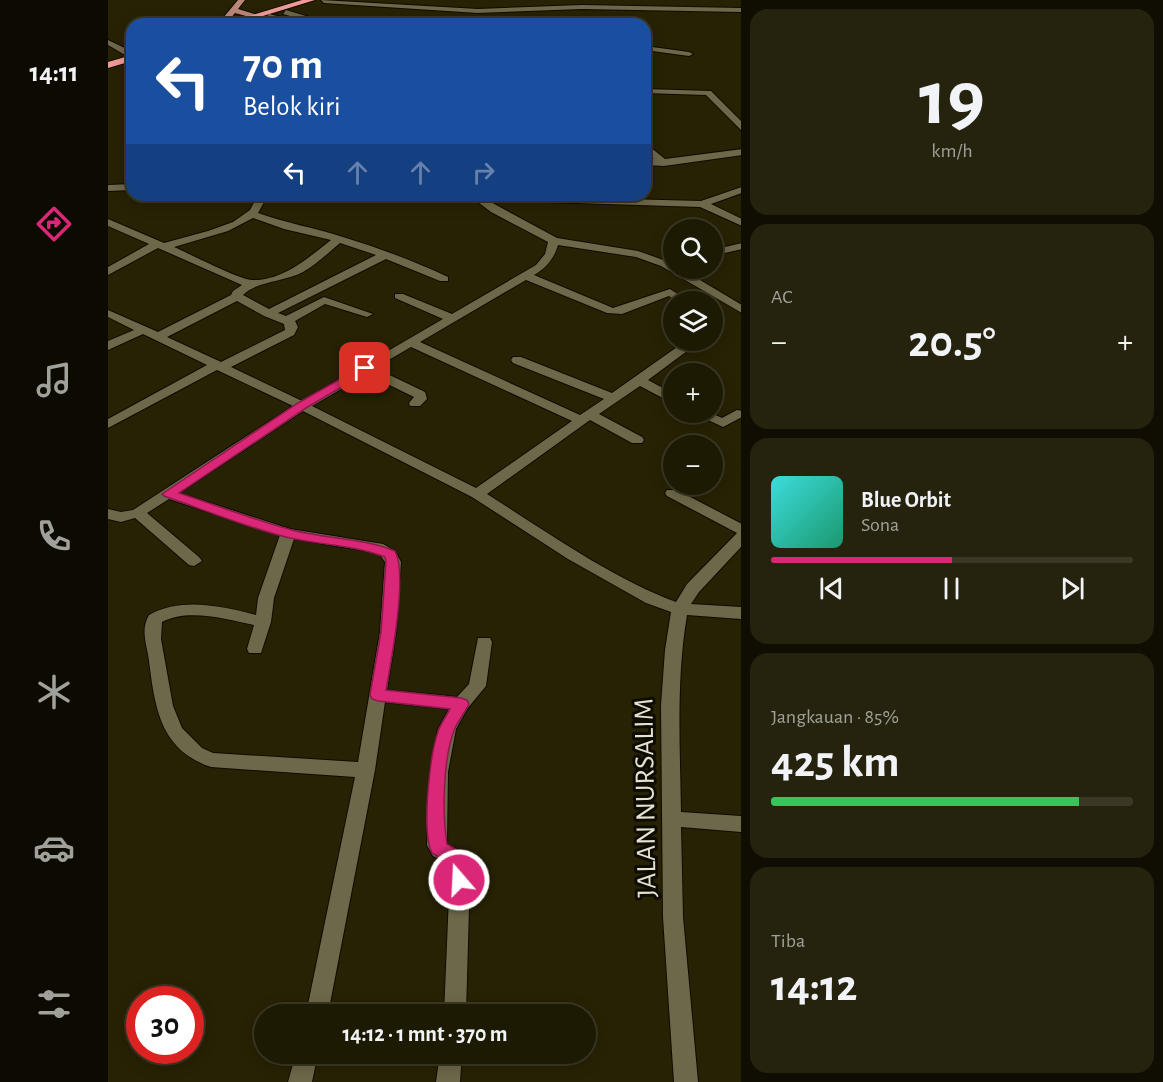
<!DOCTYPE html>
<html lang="id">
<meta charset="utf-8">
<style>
body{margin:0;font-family:"Alegreya Sans",sans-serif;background:#25230d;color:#f1f3f6;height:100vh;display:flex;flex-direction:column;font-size:22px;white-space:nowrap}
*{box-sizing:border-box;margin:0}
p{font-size:20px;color:#a0a19a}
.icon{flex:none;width:33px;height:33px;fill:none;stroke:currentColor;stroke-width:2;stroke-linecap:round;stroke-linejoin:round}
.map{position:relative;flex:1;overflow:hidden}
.side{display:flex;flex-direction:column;gap:9px;padding:9px;background:#100e02;width:422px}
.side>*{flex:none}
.top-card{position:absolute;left:18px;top:18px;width:525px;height:183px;border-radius:18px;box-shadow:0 3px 15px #0003,0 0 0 2px #3b3825;background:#1a4fa0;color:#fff;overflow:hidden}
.buttons{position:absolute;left:555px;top:219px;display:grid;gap:12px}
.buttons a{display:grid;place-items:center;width:60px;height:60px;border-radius:50%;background:#1d1a03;box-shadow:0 3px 15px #0003,0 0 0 2px #3b3825;font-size:30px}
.speed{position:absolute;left:18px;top:986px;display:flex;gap:12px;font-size:30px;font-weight:700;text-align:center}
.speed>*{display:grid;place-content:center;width:78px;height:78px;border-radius:50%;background:#1d1a03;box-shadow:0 3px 15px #0003,0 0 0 2px #3b3825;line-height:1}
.speed .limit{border:9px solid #d22;background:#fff;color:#111}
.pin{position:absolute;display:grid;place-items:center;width:51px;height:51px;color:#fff;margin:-26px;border-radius:12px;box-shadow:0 3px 9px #0006}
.me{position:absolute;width:66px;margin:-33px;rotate:341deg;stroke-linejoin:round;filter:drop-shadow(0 0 4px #0008)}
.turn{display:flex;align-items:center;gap:21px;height:126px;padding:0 18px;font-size:27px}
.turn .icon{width:78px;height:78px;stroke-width:2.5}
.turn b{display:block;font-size:42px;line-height:51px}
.lanes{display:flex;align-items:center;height:57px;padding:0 18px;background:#0003;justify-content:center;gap:30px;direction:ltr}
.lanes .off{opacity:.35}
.big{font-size:45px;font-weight:700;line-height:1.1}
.side .card{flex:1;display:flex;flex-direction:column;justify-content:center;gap:9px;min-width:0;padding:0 21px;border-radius:18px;background:#25230d}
.side .dial{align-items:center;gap:0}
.dial b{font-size:78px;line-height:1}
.song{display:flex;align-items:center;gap:18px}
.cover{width:72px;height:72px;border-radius:9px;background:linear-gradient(135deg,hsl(180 70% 55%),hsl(160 70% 35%))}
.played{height:6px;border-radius:3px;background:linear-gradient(90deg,#db2777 50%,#3b3825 50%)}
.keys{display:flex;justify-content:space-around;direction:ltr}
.heat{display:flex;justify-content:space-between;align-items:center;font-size:33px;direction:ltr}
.charge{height:9px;border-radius:4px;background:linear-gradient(90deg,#34c759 85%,#3b3825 0)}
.trip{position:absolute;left:146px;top:1004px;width:342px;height:60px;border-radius:30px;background:#1d1a03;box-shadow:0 3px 15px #0003,0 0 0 2px #3b3825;font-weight:700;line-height:60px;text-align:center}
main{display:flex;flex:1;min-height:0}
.tabs{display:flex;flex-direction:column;width:108px;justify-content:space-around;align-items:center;background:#0c0a01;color:#a0a19a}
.tabs .icon{width:42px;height:42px}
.tabs .on{color:#db2777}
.tabs b{font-size:27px;color:#f1f3f6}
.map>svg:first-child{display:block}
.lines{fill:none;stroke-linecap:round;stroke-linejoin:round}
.minor-casing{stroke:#100b00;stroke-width:2}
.major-casing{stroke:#100b00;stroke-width:2}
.highway-casing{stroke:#100b00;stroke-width:2}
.minor{fill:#6d6849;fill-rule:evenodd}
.major{fill:#bc8677;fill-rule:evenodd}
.highway{fill:#f09a95;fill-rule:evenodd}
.route{fill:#db2777;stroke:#8e194d;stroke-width:1.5}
.labels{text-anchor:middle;stroke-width:6;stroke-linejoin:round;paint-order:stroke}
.near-street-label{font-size:28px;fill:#e5e2d1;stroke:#0d0b02}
</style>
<main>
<nav class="tabs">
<b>14:11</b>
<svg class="icon on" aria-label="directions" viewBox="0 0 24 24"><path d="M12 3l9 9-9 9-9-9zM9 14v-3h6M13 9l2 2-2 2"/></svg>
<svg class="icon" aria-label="music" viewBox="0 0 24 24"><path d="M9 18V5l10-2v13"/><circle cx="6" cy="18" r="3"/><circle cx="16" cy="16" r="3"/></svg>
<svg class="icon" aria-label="phone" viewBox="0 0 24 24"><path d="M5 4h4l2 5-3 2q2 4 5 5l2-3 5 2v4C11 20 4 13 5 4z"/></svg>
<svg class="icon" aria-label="climate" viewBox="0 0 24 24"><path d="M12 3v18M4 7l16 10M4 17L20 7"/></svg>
<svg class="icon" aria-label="car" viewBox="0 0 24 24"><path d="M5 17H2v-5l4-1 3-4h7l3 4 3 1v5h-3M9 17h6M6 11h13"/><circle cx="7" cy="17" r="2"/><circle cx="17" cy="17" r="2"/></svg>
<svg class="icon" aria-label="filters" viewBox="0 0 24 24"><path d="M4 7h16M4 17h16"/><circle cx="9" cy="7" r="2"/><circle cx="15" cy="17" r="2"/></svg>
</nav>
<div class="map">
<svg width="634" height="1082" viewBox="0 0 634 1082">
<rect width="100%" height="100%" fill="#272204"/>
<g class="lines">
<g class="minor-casing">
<g id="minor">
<path d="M 213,0 L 370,9 L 474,5 L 634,8 L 634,12 L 474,9 L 370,13 L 216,3 Z"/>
<path d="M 178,10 L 211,20 L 229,17 L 254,24 L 229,21 L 210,24 L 175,14 Z"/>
<path d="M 161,14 L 190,21 L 191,23 L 182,24 L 158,18 Z"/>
<path d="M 0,40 L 23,51 L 24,53 L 17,55 L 0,45 Z"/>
<path d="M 537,46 L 581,52 L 585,54 L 581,56 L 537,50 Z"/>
<path d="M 537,89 L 603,91 L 634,122 L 634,131 L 598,95 L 537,93 Z"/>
<path d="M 537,143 L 557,159 L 634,149 L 634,155 L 556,166 L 537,165 L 537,159 L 546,159 L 537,151 Z"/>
<path d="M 24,184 L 24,190 L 0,191 L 0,185 Z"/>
<path d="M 634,187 L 634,193 L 603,204 L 634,219 L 634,226 L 592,207 L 379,200 L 449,238 L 530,251 L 561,262 L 566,264 L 566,268 L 572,268 L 634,305 L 634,313 L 553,266 L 528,257 L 450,245 C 446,259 438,268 426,275 L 505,308 L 562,289 L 582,302 L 569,302 L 561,296 L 514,314 L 499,313 L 418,280 L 312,342 L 472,415 L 496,399 L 405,363 L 403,360 L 405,357 L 413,357 L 504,393 L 579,340 L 594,340 L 540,380 L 566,394 L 566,404 L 532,386 L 491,414 L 534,437 L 536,440 L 534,443 L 524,443 L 482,420 L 379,494 C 436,530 505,579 568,602 L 579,584 L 629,533 L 559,496 L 557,493 L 559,490 L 569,490 L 634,524 L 634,546 L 591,592 L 583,604 L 634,607 L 634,619 L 579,615 C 568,680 572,746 573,812 L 634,816 L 634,832 L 573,827 L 575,917 L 590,1082 L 566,1082 L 555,917 L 553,705 L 557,650 L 563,612 L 538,603 L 460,559 L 364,497 L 195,411 L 71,493 L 182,529 L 275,544 L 287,551 L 293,562 L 288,632 L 279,690 L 349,697 L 361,684 L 370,638 L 382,638 L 384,642 L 378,686 L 359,709 L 348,729 L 340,772 L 339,844 L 355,852 L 362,873 L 358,1014 L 336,1014 L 342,873 L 339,863 L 325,856 L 319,845 L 322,772 L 330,729 L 341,709 L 277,702 L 267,770 L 220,1014 L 198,1014 L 247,777 L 103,767 C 52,750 47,708 41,661 C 39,645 32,630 41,615 C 74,597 113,606 148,615 L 150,598 L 172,535 L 61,499 L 39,513 L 91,557 L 94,561 L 86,566 L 81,565 L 27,518 L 13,522 L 0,519 L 0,509 L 13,512 L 25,510 L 185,406 L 109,370 L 0,428 L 0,419 L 99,365 L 35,334 L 0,350 L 0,341 L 26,330 L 0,317 L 0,310 L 50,332 L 123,295 L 125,291 L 134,285 L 50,248 L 0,275 L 0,267 L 41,244 L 0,226 L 0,219 L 56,243 L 100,231 L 125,222 L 142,210 L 150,195 L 160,195 L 150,213 C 178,223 207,228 235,237 C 271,248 306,261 340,277 L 340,281 L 332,281 L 278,259 L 170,313 L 178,316 L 216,297 L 265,314 L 259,317 L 217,304 L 187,321 L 190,327 L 186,335 L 123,367 L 194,401 L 335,319 L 287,298 L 287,294 L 295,294 L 344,314 L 428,265 L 437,254 L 440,242 L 383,212 L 366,199 L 365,195 L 593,201 ZM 145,218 L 176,229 L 223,240 C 200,258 175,281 144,280 C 132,280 80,253 66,247 L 120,231 ZM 232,243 L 268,255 L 161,309 L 135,295 C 149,281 176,282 195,272 C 209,264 220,253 232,243 ZM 129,301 L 156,316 L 176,324 L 177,330 L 113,362 L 59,337 ZM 303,347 L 464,421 L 368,488 L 204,406 L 259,374 L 306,397 L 301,403 L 302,406 L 312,406 L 319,399 L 317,392 L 267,368 ZM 186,539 L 271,553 L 277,562 L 272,632 L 250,762 L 105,753 L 94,748 L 74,728 L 65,706 L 53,639 L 54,622 C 80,608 118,619 146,625 L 139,649 L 141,653 L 153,653 L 163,622 L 166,598 Z"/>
<path d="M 634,243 L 634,249 L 604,256 L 604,250 Z"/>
<path d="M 629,410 L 634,411 L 634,417 L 615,427 L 583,412 L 601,412 L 614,418 Z"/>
<path d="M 188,1053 L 210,1053 L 204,1082 L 180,1082 Z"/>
<path d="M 332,1053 L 354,1053 L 352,1082 L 328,1082 Z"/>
</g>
</g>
<g class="major-casing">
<path id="major" d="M 130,0 L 137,0 L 130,9 L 156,17 L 156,21 L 127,13 L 118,24 L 110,24 Z"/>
</g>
<g class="highway-casing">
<g id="highway">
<path d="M 194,0 L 207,0 L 129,24 L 115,24 Z"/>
<path d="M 24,55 L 24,61 L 0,68 L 0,62 Z"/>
</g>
</g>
<use href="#minor" class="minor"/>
<use href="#major" class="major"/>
<use href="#highway" class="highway"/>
</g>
<path class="route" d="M 257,365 L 263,368 L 261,371 L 198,408 L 71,493 C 108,505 146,520 184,530 C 219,539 254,538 287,551 C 300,574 283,662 278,690 L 353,698 L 359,700 L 361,704 C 357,712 351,720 347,728 C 335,757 334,813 339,844 C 355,852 367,866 358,886 L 351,888 L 345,886 L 342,880 L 342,864 L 324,853 C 313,831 322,752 331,729 C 334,722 339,715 342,709 L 270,701 L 264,699 L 262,695 L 273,632 L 278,562 L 277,557 C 247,545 213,545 182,538 C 140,528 97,510 56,496 L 54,494 L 190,403 Z"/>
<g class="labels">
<g class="near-street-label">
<text transform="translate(536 798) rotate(-91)" y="10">JALAN NURSALIM</text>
</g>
</g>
</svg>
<div class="buttons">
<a><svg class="icon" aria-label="search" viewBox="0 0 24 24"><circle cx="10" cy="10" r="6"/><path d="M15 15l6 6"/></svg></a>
<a><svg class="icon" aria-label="layers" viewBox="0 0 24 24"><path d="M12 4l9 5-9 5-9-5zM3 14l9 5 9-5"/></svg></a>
<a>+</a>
<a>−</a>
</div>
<div class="speed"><div class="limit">30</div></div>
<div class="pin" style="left:257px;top:368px;background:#d93025"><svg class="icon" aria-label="arrive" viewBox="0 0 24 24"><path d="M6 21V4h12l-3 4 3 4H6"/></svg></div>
<svg class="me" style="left:351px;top:880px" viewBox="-20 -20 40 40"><circle r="17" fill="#db2777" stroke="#fff" stroke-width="3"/><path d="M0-11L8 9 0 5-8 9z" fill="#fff"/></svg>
<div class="trip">14:12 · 1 mnt · 370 m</div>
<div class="top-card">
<div class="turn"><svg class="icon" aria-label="left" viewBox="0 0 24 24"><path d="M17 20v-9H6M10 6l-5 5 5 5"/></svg><div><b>70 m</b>Belok kiri</div></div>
<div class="lanes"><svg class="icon" aria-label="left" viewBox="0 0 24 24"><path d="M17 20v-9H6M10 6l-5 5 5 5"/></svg><svg class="icon off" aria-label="ahead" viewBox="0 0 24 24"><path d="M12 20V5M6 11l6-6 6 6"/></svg><svg class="icon off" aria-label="ahead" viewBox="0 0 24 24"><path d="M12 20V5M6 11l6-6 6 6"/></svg><svg class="icon off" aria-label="right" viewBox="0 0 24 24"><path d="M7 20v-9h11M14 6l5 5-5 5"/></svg></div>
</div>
</div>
<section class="side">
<div class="card dial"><b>19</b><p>km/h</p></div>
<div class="card"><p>AC</p>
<div class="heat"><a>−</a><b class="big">20.5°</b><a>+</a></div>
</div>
<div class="card">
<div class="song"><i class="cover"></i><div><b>Blue Orbit</b><p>Sona</p></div></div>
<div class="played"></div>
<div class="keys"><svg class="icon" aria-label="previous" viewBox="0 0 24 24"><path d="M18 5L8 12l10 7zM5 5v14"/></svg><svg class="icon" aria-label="pause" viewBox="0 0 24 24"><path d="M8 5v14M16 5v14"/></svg><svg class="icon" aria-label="next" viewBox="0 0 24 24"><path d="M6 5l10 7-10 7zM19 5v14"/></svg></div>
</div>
<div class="card"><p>Jangkauan · 85%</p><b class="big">425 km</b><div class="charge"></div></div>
<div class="card"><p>Tiba</p><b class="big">14:12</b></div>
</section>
</main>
